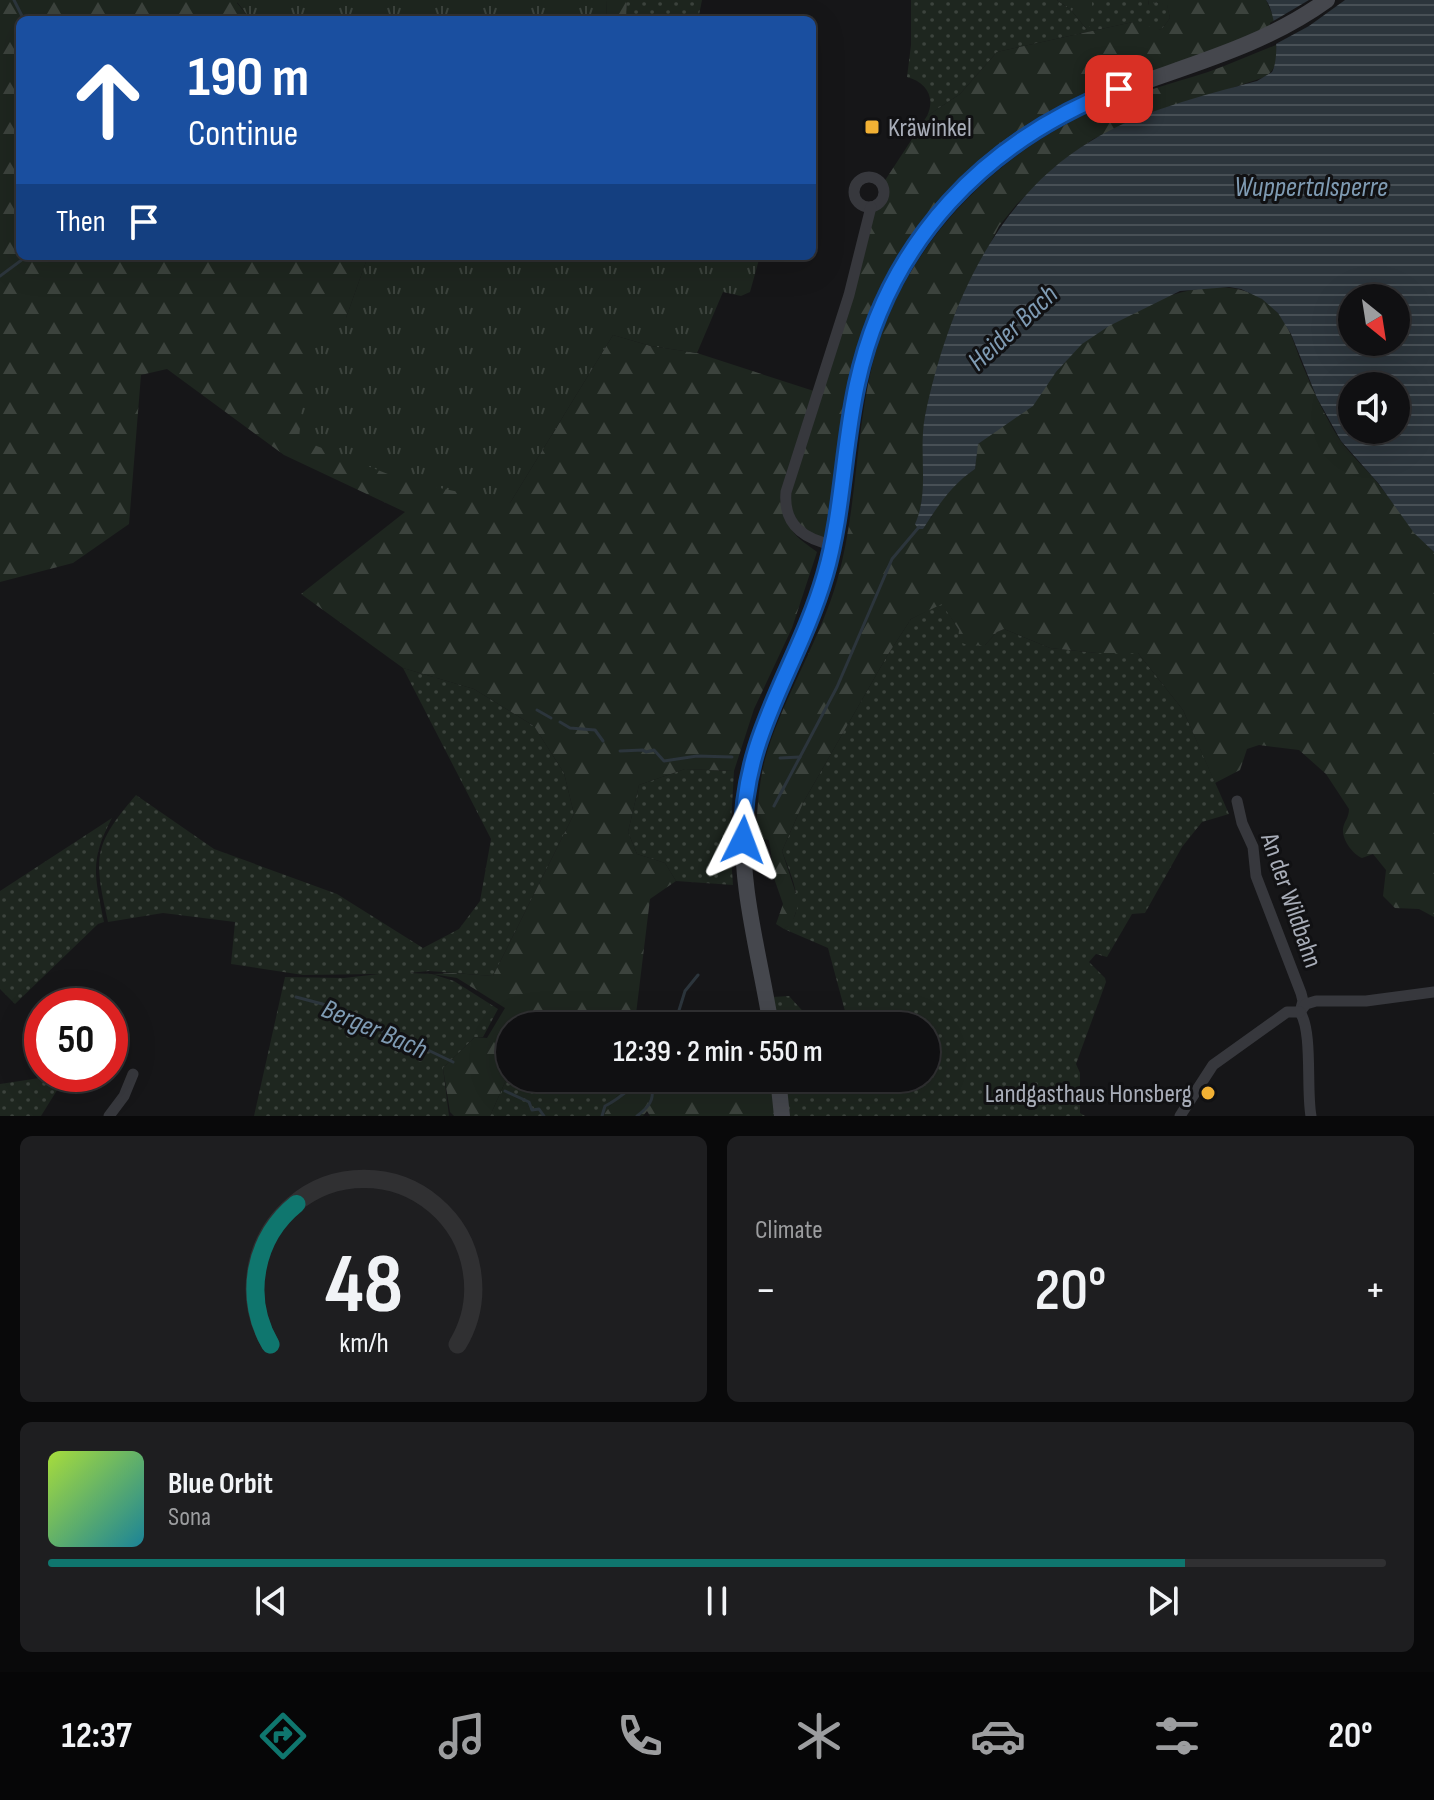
<!DOCTYPE html>
<meta charset="utf-8">
<style>
body{margin:0;font-family:"Sofia Sans Condensed",sans-serif;background:#1e1e20;color:#f1f3f6;height:100vh;display:flex;flex-direction:column;font-size:30px;white-space:nowrap}
*{box-sizing:border-box;margin:0}
p{font-size:26px;color:#9c9d9f}
.icon{flex:none;width:44px;height:44px;fill:none;stroke:currentColor;stroke-width:2;stroke-linecap:round;stroke-linejoin:round}
.map{position:relative;height:1116px;overflow:hidden}
.sheet{display:flex;flex-direction:column;gap:20px;padding:20px;background:#09090a;flex:1}
.sheet>*{flex:none}
.guide{position:absolute;left:16px;top:16px;width:800px;height:244px;border-radius:12px;box-shadow:0 8px 32px #0002,0 0 0 2px #303032;background:#1a4fa0;color:#fff;overflow:hidden}
.needle{width:52px;rotate:150deg}
.fabs{position:absolute;left:1338px;top:284px;display:grid;gap:16px}
.fabs a{display:grid;place-items:center;width:72px;height:72px;border-radius:50%;background:#101012;box-shadow:0 8px 32px #0002,0 0 0 2px #303032;font-size:40px}
.speed{position:absolute;left:24px;top:988px;display:flex;gap:16px;font-size:40px;font-weight:700;text-align:center}
.speed>*{display:grid;place-content:center;width:104px;height:104px;border-radius:50%;background:#101012;box-shadow:0 8px 32px #0002,0 0 0 2px #303032;line-height:1}
.speed .limit{border:12px solid #d22;background:#fff;color:#111}
.pin{position:absolute;display:grid;place-items:center;width:68px;height:68px;color:#fff;margin:-34px;border-radius:16px;box-shadow:0 4px 12px #0006}
.me{position:absolute;width:88px;margin:-44px;rotate:3deg;stroke-linejoin:round;filter:drop-shadow(0 0 6px #0008)}
.turn{display:flex;align-items:center;gap:28px;height:168px;padding:0 40px;font-size:36px}
.turn .icon{width:104px;height:104px;stroke-width:2.5}
.turn b{display:block;font-size:56px;line-height:68px}
.then{display:flex;align-items:center;height:76px;padding:0 40px;background:#0003;gap:16px;font-size:30px}
.big{font-size:60px;font-weight:600;line-height:1.1}
.sheet .card{flex:1;display:flex;flex-direction:column;justify-content:center;gap:12px;min-width:0;padding:0 28px;border-radius:12px;background:#1e1e20}
.sheet .dial{align-items:center;gap:0}
.dial svg{height:208px;overflow:visible;fill:none;stroke:#303032;stroke-width:7;stroke-linecap:round;text-anchor:middle}
.dial text{fill:#f1f3f6;stroke:none}
.song{display:flex;align-items:center;gap:24px}
.cover{width:96px;height:96px;border-radius:12px;background:linear-gradient(135deg,hsl(80 70% 55%),hsl(190 70% 35%))}
.played{height:8px;border-radius:4px;background:linear-gradient(90deg,#0f766e 85%,#303032 85%)}
.keys{display:flex;justify-content:space-around;direction:ltr}
.heat{display:flex;justify-content:space-between;align-items:center;font-size:44px;direction:ltr}
.sheet .tiles{flex:1;display:grid;gap:20px;grid-template-columns:1fr 1fr}
.card:last-child{grid-column:span 2}
.trip{position:absolute;left:496px;top:1012px;width:444px;height:80px;border-radius:40px;background:#101012;box-shadow:0 8px 32px #0002,0 0 0 2px #303032;font-weight:600;line-height:80px;text-align:center}
.tabs{display:flex;height:128px;justify-content:space-around;align-items:center;background:#060607;color:#9c9d9f}
.tabs .icon{width:56px;height:56px}
.tabs .active{color:#0f766e}
.tabs b{font-size:36px;color:#f1f3f6}
.map>svg:first-child{display:block}
.grass{fill:url(#grass-dots)}
.forest{fill:url(#forest-firs)}
.park{fill:url(#park-tufts)}
.water{fill:url(#water-rules);fill-rule:evenodd}
.pier{fill:#161618}
.lines{fill:none;stroke-linecap:round;stroke-linejoin:round}
.stream{stroke:#2c353c;stroke-width:3}
.street{stroke:#37383d;stroke-width:11}
.secondary{stroke:#45474d;stroke-width:16}
.route-casing{stroke:#114b97;stroke-width:20}
.route{stroke:#1a73e8;stroke-width:14}
.poi-dot{fill:#f2b134;stroke:#111113;stroke-width:3}
.labels{text-anchor:middle;stroke-width:6;stroke-linejoin:round;paint-order:stroke}
.poi-label{font-size:26px;fill:#a8adb8;stroke:#111113;text-anchor:start}
.street-label{font-size:26px;fill:#a8adb8;stroke:#111113}
.water-label{font-size:28px;font-style:italic;fill:#7f9bb3;stroke:#111113}
</style>
<div class="map">
<svg width="1434" height="1116" viewBox="0 0 1434 1116">
<defs>
<pattern id="grass-dots" width="8" height="8" patternUnits="userSpaceOnUse" patternTransform="scale(2)"><rect width="8" height="8" fill="#1e261f"/><path d="M2 2h.1M6 6h.1" fill="none" stroke="#3c433d" stroke-width="1.8" stroke-linecap="round"/></pattern>
<pattern id="forest-firs" width="22" height="20" patternUnits="userSpaceOnUse" patternTransform="scale(2)"><rect width="22" height="20" fill="#1e261f"/><path d="M5 1l3.5 6h-7zM16 11l3.5 6h-7z" fill="#3c433d"/></pattern>
<pattern id="park-tufts" width="24" height="20" patternUnits="userSpaceOnUse" patternTransform="scale(2)"><rect width="24" height="20" fill="#1e261f"/><path d="M3 7l-1-3M5 7V3M7 7l1-3M15 17l-1-3M17 17v-4M19 17l1-3" fill="none" stroke="#3c433d"/></pattern>
<pattern id="water-rules" width="6" height="5" patternUnits="userSpaceOnUse" patternTransform="scale(2)"><rect width="6" height="5" fill="#2c353c"/><path d="M0 2.5h6" fill="none" stroke="#485056"/></pattern>
</defs>
<rect width="100%" height="100%" fill="#161618"/>
<g class="grass">
<path d="M 627,0 L 702,0 L 698,20 L 626,20 Z"/>
<path d="M 911,0 L 1057,0 L 1071,10 L 1087,30 L 1092,0 L 1149,0 L 1148,5 L 1156,2 L 1167,4 L 1170,18 L 1162,29 L 1154,31 L 1133,22 L 997,52 L 960,94 L 927,116 C 936,97 926,82 907,77 L 911,45 Z"/>
<path d="M 942,603 L 959,630 L 985,645 L 997,632 L 1004,629 L 1050,648 L 1097,653 L 1138,653 L 1183,710 L 1229,814 L 1202,822 L 1182,847 L 1145,913 L 1132,914 L 1107,957 L 1096,954 L 1089,962 L 1105,978 L 1106,982 L 1076,1064 L 1080,1073 L 1080,1113 L 1085,1116 L 788,1116 L 785,1078 L 926,1078 L 926,1026 L 849,1026 L 828,948 L 784,929 C 810,911 790,874 782,851 L 804,801 L 887,656 L 911,619 Z"/>
<path d="M 403,668 L 474,689 L 534,726 L 564,773 L 574,814 L 493,976 L 429,971 L 409,973 L 432,974 L 454,981 L 498,1009 L 483,1037 L 475,1037 L 443,1068 L 449,1116 L 254,1116 L 285,977 L 344,978 L 379,974 L 303,975 L 231,964 L 235,922 L 163,913 L 108,922 C 94,858 92,846 136,795 L 214,849 L 337,894 L 423,948 L 459,929 L 480,901 L 491,839 Z"/>
<path d="M 685,769 L 734,771 L 730,841 L 733,885 L 676,881 L 665,863 L 637,854 L 628,832 L 639,785 Z"/>
<path d="M 112,818 C 89,861 95,876 104,922 L 98,924 L 15,1004 L 0,989 L 0,891 Z"/>
<path d="M 789,996 L 809,1018 L 821,1026 L 778,1026 L 772,997 Z"/>
<path d="M 510,1071 L 510,1078 L 630,1078 L 603,1116 L 490,1116 Z"/>
<path d="M 46,1077 L 64,1079 L 41,1116 L 0,1116 L 0,1084 Z"/>
</g>
<g class="forest">
<path d="M 0,0 L 240,0 L 237,3 L 251,20 L 20,20 L 20,256 L 368,256 L 346,318 L 510,503 L 613,335 L 651,346 L 697,353 L 817,392 C 803,432 775,482 790,526 C 794,537 808,545 817,552 L 792,628 L 754,709 L 734,771 L 685,769 L 639,785 L 628,832 L 637,854 L 665,863 L 676,881 L 650,899 L 636,1014 L 615,1026 L 539,1026 L 533,1022 L 530,1026 L 510,1026 L 510,1071 L 490,1116 L 454,1116 L 450,1112 L 443,1068 L 475,1037 L 487,1038 L 505,1008 L 457,978 L 432,974 L 453,973 L 493,976 L 574,814 L 564,773 L 534,726 L 474,689 L 403,668 L 301,594 L 405,512 L 284,455 L 167,369 L 141,375 L 129,524 L 73,563 L 0,582 Z"/>
<path d="M 607,0 L 627,0 L 626,20 L 606,20 Z"/>
<path d="M 1149,0 L 1266,0 L 1274,18 L 1273,33 L 1061,114 L 950,201 L 874,325 L 833,545 L 811,540 L 786,504 L 871,207 L 881,200 L 882,185 L 927,116 L 960,94 L 997,52 L 1133,22 L 1146,24 L 1154,30 L 1162,29 L 1170,18 L 1167,5 L 1156,2 L 1148,6 Z"/>
<path d="M 1276,45 C 1278,59 1277,68 1265,77 L 1147,116 L 1093,139 L 1056,166 L 1017,204 L 999,226 L 957,309 L 940,359 L 925,416 L 923,492 L 920,512 L 931,518 C 938,499 958,480 975,469 L 977,445 C 1005,422 1033,396 1058,370 C 1066,361 1073,351 1082,343 C 1129,305 1239,252 1283,320 C 1292,334 1296,349 1302,364 C 1313,390 1325,417 1340,440 C 1352,457 1368,470 1380,486 C 1398,509 1413,532 1434,552 L 1434,917 L 1419,909 L 1395,908 L 1383,896 L 1386,870 L 1373,854 L 1362,858 C 1353,854 1342,840 1343,829 C 1344,821 1349,818 1349,809 L 1326,774 L 1299,750 L 1259,745 L 1247,749 L 1240,770 L 1215,783 L 1183,710 L 1138,653 L 1097,653 L 1050,648 L 1004,629 L 997,632 L 985,645 L 969,646 L 958,641 L 959,630 L 942,604 L 911,619 L 887,656 L 804,801 L 782,851 L 799,903 L 792,923 L 784,929 L 776,924 L 783,904 L 775,881 L 769,840 L 756,838 C 757,808 759,777 768,749 C 787,691 820,639 837,581 C 857,511 855,437 872,366 C 899,254 986,161 1088,113 C 1126,95 1168,85 1208,72 C 1231,64 1253,54 1276,45 Z"/>
<path d="M 630,1078 L 670,1078 L 679,1084 L 686,1078 L 772,1078 L 775,1116 L 650,1116 L 647,1111 L 643,1116 L 603,1116 Z"/>
</g>
<g class="park">
<path d="M 240,0 L 607,0 L 606,20 L 251,20 L 237,2 Z"/>
<path d="M 1057,0 L 1092,0 L 1092,16 L 1088,31 L 1071,10 Z"/>
<path d="M 368,256 L 760,256 L 750,292 L 741,296 L 723,292 L 697,353 L 651,346 L 613,335 L 510,503 L 403,480 L 299,439 L 310,319 L 346,318 Z"/>
</g>
<path class="water" d="M 1266,0 L 1434,0 L 1434,552 L 1414,533 L 1379,484 L 1341,441 L 1317,398 L 1291,334 L 1278,313 L 1262,299 L 1241,289 L 1229,287 L 1180,291 L 1109,326 L 1082,344 L 1056,372 L 1033,406 L 978,444 L 975,469 C 951,485 938,506 923,529 L 918,529 L 915,524 C 930,491 918,453 925,416 C 947,310 995,198 1091,141 C 1140,111 1201,96 1257,81 L 1272,72 C 1280,59 1276,13 1266,0 ZM 1352,298 L 1396,298 L 1396,342 L 1352,342 ZM 1352,386 L 1396,386 L 1396,430 L 1352,430 Z"/>
<path class="pier" d="M 1309,0 L 1345,0 L 1309,26 L 1272,46 L 1270,23 Z"/>
<g class="lines">
<g class="stream">
<path d="M 14,0 L 24,20"/>
<path d="M 0,276 L 27,256"/>
<path d="M 537,710 L 551,718"/>
<path d="M 560,722 L 570,728 L 595,730 L 603,741"/>
<path d="M 620,751 L 643,750 L 646,752 L 654,750 L 664,761 L 697,756 L 732,757"/>
<path d="M 780,758 L 800,757"/>
<path d="M 774,806 L 837,687 L 892,559 L 919,527"/>
<path d="M 296,997 L 345,1010 L 389,1035 L 409,1041 L 453,1062"/>
<path d="M 670,1026 L 676,1020 L 685,991 L 698,975"/>
<path d="M 505,1091 L 529,1102 L 532,1110 L 539,1109 L 544,1116"/>
<path d="M 602,1116 L 605,1106 C 620,1099 630,1088 643,1078"/>
<path d="M 637,1116 C 653,1104 655,1097 650,1078"/>
</g>
<g class="street">
<circle cx="869" cy="192" r="15"/>
<path d="M 833,545 C 804,539 783,525 786,492 L 849,295 L 871,207"/>
<path d="M 1237,801 L 1242,823 L 1253,847 L 1256,876 L 1301,993 L 1303,1001 L 1300,1012"/>
<path d="M 1300,1012 L 1306,1004 L 1316,1001 L 1366,1001 L 1434,992"/>
<path d="M 1300,1012 C 1313,1032 1306,1089 1311,1116"/>
<path d="M 109,1116 L 124,1096 L 133,1074"/>
<path d="M 1180,1116 L 1213,1065 L 1287,1012 L 1300,1012"/>
</g>
<g class="secondary">
<path d="M 771,1026 C 760,956 738,884 744,812 C 751,727 799,658 824,578 C 841,524 843,467 852,411 C 867,309 921,214 1003,151 C 1100,77 1228,72 1327,0"/>
<path d="M 778,1078 L 782,1116"/>
</g>
</g>
<g class="lines">
<g class="route-casing">
<path id="route" d="M 743,840 C 742,733 797,671 825,575 C 843,513 843,448 857,384 C 888,241 985,141 1119,89"/>
</g>
<use href="#route" class="route"/>
</g>
<g class="poi-dot">
<rect x="864" y="119" width="16" height="16" rx="4"/>
<circle cx="1208" cy="1093" r="8"/>
</g>
<g class="labels">
<g class="poi-label">
<text x="888" y="136">Kräwinkel</text>
<text x="1192" y="1102" text-anchor="end">Landgasthaus Honsberg</text>
</g>
<g class="street-label">
<text transform="translate(1292 900) rotate(71)" y="9">An der Wildbahn</text>
</g>
<g class="water-label">
<text x="1311" y="196">Wuppertalsperre</text>
<text transform="translate(1012 327) rotate(-43)" y="10">Heider Bach</text>
<text transform="translate(375 1028) rotate(23)" y="10">Berger Bach</text>
</g>
</g>
</svg>
<div class="fabs">
<a><svg class="needle" viewBox="-14 -14 28 28"><path d="M0-13l5 13h-10z" fill="#e53935"/><path d="M0 13l5-13h-10z" fill="#9c9d9f"/></svg></a>
<a><svg class="icon" aria-label="sound" viewBox="0 0 24 24"><path d="M4 9h4l5-4v14l-5-4H4zM17 9q2 3 0 6"/></svg></a>
</div>
<div class="speed"><div class="limit">50</div></div>
<div class="pin" style="left:1119px;top:89px;background:#d93025"><svg class="icon" aria-label="arrive" viewBox="0 0 24 24"><path d="M6 21V4h12l-3 4 3 4H6"/></svg></div>
<svg class="me" style="left:743px;top:840px" viewBox="-20 -20 40 40"><path d="M0-17L14 15 0 8-14 15z" fill="#1a73e8" stroke="#fff" stroke-width="4"/></svg>
<div class="trip">12:39 · 2 min · 550 m</div>
<div class="guide">
<div class="turn"><svg class="icon" aria-label="ahead" viewBox="0 0 24 24"><path d="M12 20V5M6 11l6-6 6 6"/></svg><div><b>190 m</b>Continue</div></div>
<div class="then">Then<svg class="icon" aria-label="arrive" viewBox="0 0 24 24"><path d="M6 21V4h12l-3 4 3 4H6"/></svg></div>
</div>
</div>
<section class="sheet">
<div class="tiles">
<div class="card dial"><svg viewBox="0 0 100 80">
<path d="M14 69A42 42 0 1 1 86 69"/>
<path d="M14 69A42 42 0 0 1 24 15" stroke="#0f766e"/>
<text x="50" y="56" font-size="32" font-weight="700">48</text>
<text x="50" y="72" font-size="11">km/h</text>
</svg></div>
<div class="card"><p>Climate</p>
<div class="heat"><a>−</a><b class="big">20°</b><a>+</a></div>
</div>
<div class="card">
<div class="song"><i class="cover"></i><div><b>Blue Orbit</b><p>Sona</p></div></div>
<div class="played"></div>
<div class="keys"><svg class="icon" aria-label="previous" viewBox="0 0 24 24"><path d="M18 5L8 12l10 7zM5 5v14"/></svg><svg class="icon" aria-label="pause" viewBox="0 0 24 24"><path d="M8 5v14M16 5v14"/></svg><svg class="icon" aria-label="next" viewBox="0 0 24 24"><path d="M6 5l10 7-10 7zM19 5v14"/></svg></div>
</div>
</div>
</section>
<nav class="tabs">
<b>12:37</b>
<svg class="icon active" aria-label="directions" viewBox="0 0 24 24"><path d="M12 3l9 9-9 9-9-9zM9 14v-3h6M13 9l2 2-2 2"/></svg>
<svg class="icon" aria-label="music" viewBox="0 0 24 24"><path d="M9 18V5l10-2v13"/><circle cx="6" cy="18" r="3"/><circle cx="16" cy="16" r="3"/></svg>
<svg class="icon" aria-label="phone" viewBox="0 0 24 24"><path d="M5 4h4l2 5-3 2q2 4 5 5l2-3 5 2v4C11 20 4 13 5 4z"/></svg>
<svg class="icon" aria-label="climate" viewBox="0 0 24 24"><path d="M12 3v18M4 7l16 10M4 17L20 7"/></svg>
<svg class="icon" aria-label="car" viewBox="0 0 24 24"><path d="M5 17H2v-5l4-1 3-4h7l3 4 3 1v5h-3M9 17h6M6 11h13"/><circle cx="7" cy="17" r="2"/><circle cx="17" cy="17" r="2"/></svg>
<svg class="icon" aria-label="filters" viewBox="0 0 24 24"><path d="M4 7h16M4 17h16"/><circle cx="9" cy="7" r="2"/><circle cx="15" cy="17" r="2"/></svg>
<b>20°</b>
</nav>
